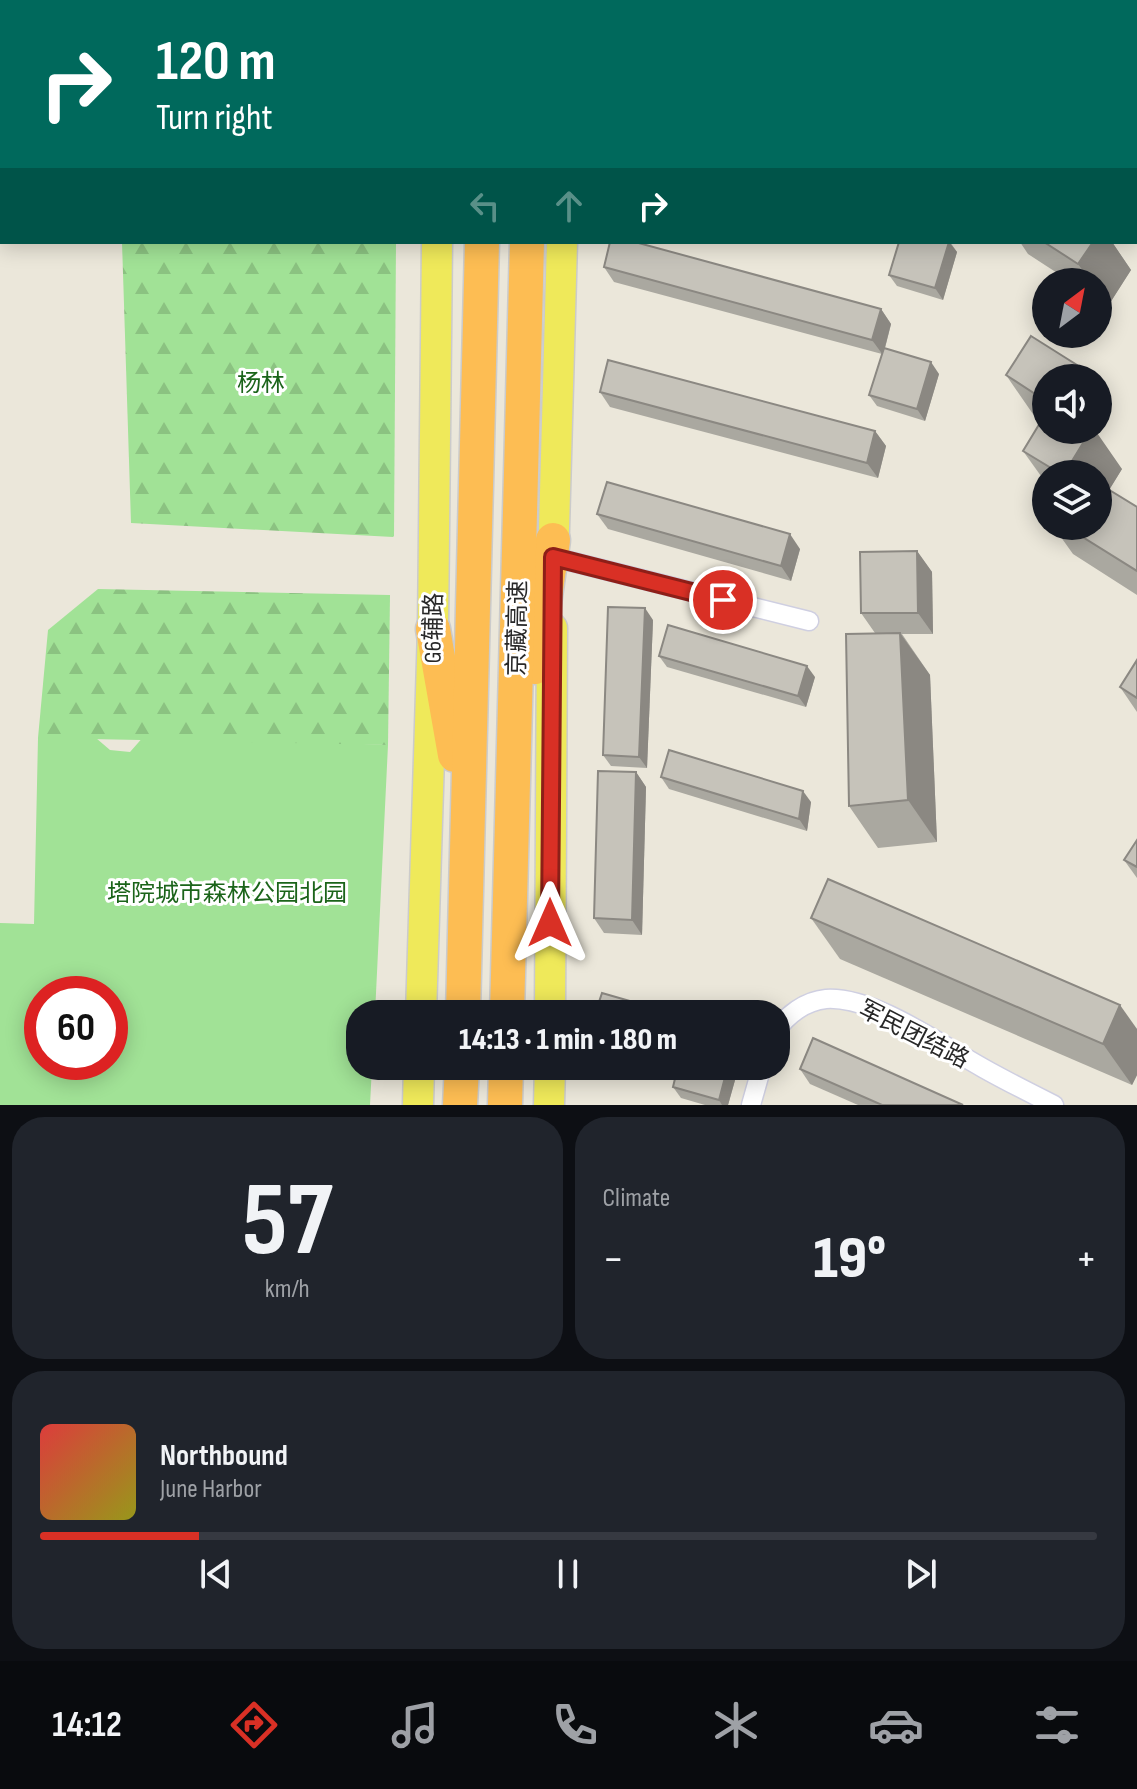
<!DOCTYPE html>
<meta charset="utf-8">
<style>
body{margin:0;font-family:"Sofia Sans Condensed","Noto Sans SC",sans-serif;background:#20242c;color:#f1f3f6;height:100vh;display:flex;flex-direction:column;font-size:30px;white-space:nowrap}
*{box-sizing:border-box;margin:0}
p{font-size:26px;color:#9ea1a6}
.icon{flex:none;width:44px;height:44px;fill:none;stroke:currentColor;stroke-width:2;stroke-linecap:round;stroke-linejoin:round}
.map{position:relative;height:1105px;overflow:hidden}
.sheet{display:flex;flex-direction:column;gap:12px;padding:12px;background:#0d0f14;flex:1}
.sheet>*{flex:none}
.top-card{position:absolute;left:0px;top:0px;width:1138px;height:244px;box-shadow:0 4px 20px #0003;background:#00695c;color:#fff;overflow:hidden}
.needle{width:52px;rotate:32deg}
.controls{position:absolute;left:1032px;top:268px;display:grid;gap:16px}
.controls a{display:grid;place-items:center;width:80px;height:80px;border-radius:50%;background:#171b24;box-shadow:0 4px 20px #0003;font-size:40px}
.speed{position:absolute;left:24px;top:976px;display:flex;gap:16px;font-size:40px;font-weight:700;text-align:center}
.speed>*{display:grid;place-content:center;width:104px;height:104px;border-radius:50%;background:#171b24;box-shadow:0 4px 20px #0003;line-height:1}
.speed .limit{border:12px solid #d22;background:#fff;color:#111}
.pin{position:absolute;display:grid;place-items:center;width:68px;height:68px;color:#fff;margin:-34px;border:4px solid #fff;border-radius:50%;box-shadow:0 2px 8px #0007}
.me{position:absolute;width:88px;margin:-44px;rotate:0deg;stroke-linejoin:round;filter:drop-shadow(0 0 6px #0008)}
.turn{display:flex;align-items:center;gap:28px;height:168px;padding:0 24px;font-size:36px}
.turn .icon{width:104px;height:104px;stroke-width:2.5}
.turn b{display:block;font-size:56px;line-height:68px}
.lanes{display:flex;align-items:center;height:76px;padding:0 24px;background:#0003;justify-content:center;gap:40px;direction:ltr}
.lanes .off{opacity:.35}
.big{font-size:60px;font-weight:800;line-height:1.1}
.sheet .tile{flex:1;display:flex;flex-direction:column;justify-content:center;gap:12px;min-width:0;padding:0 28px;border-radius:32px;background:#20242c}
.sheet .dial{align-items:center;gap:0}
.dial b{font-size:104px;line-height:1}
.song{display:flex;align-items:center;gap:24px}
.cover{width:96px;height:96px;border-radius:12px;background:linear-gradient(135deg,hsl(0 70% 55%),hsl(60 70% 35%))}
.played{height:8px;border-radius:4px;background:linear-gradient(90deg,#d93025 15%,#363941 15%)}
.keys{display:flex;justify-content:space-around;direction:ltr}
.heat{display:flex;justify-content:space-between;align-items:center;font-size:44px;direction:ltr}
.sheet .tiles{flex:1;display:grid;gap:12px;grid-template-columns:1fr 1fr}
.tile:last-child{grid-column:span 2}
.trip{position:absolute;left:346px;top:1000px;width:444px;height:80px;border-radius:32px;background:#171b24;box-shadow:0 4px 20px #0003;font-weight:800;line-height:80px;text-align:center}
.tabs{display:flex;height:128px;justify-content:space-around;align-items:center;background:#090b0e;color:#9ea1a6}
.tabs .icon{width:56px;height:56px}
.tabs .on{color:#d93025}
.tabs b{font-size:36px;color:#f1f3f6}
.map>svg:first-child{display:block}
.grass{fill:#a1e296;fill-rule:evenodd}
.forest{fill:url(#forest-firs)}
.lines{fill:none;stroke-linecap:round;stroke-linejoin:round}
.minor-casing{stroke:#cfcfe1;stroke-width:21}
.primary-casing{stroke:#cbcbcb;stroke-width:33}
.motorway-casing{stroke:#cbcbcb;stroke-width:37}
.minor{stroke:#fff;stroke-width:18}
.primary{stroke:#efe95a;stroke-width:30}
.motorway{stroke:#fdbd53;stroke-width:34}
.wall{fill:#aaa8a0}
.shaded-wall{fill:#8b8882}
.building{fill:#c6c3ba;stroke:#8b8882;stroke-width:2}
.route-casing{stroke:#8d1f18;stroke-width:20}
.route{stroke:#d93025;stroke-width:14}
.labels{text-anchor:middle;stroke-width:6;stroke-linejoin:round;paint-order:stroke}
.park-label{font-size:24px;fill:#1b641a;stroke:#fff}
.street-label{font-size:24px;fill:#282828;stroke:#fff}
</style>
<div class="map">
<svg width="1137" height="1105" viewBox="0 0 1137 1105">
<defs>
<pattern id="forest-firs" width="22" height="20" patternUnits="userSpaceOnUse" patternTransform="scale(2)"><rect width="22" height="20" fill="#a1e296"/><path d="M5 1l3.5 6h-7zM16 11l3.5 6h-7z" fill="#8bc281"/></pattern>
</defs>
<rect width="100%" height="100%" fill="#ebe7da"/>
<path class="grass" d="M 145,735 L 388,745 L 375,1014 L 360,1014 L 360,1066 L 372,1066 L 370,1105 L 0,1105 L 0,923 L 34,924 L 38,738 L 96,738 L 110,750 L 130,752 ZM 42,994 L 110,994 L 110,1062 L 42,1062 Z"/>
<g class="forest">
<rect x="114" y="0" width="283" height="2"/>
<path d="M 122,242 L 396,242 L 394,536 L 393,537 L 131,523 Z"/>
<path d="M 98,589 L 390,595 L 388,745 L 38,738 L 48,630 Z"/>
</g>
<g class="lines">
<g class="minor-casing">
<g id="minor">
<path d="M 553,557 L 809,621"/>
<path d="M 776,1031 C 787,1015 805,1001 826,999 C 874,996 941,1045 983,1068 C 1006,1081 1030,1093 1054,1105"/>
<path d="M 751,1105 L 762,1066"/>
</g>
</g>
<g class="primary-casing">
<g id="primary">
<path d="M 440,2 L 440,0"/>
<path d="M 569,2 L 569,0"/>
<path d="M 553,564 L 562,242"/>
<path d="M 421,1014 L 433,629 L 437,242"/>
<path d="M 550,1014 L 552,628"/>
<path d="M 418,1105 L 419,1066"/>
<path d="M 549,1105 L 550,1066"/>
</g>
</g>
<g class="motorway-casing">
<g id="motorway">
<path d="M 488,2 L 488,0"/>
<path d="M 533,2 L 533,0"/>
<path d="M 433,629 L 455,755"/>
<path d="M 535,667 L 553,540"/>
<path d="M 463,1014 L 482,242"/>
<path d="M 507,1014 L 527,242"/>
<path d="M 460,1105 L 462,1066"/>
<path d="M 505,1105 L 506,1066"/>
</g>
</g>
<use href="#minor" class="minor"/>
<use href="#primary" class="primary"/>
<use href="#motorway" class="motorway"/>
</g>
<g class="wall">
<path d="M 899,242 L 950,242 L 957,252 L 943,300 L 897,286 L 889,275 Z"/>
<path d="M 1020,242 L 1112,242 L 1131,270 L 1108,306 L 1098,300 L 1098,282 L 1071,282 L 1028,254 Z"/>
<path d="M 604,267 L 881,309 L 891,324 L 885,348 L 939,374 L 925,421 L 877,406 L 869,395 L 882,354 L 614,282 Z"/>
<path d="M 1077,365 L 1086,378 L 1046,378 L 1046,430 L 1122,469 L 1109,490 L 1137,507 L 1137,595 L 1073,554 L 1053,526 L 1098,526 L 1098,474 L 1046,474 L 1046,483 L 1023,451 L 1041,421 L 1035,417 L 1006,375 Z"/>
<path d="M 600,392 L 875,431 L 886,446 L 878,478 L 610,407 Z"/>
<path d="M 597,514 L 800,549 L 791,581 L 608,529 Z"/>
<path d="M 917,551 L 932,572 L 933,634 L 902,634 L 930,675 L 937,842 L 878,848 L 849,806 L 875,633 L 861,613 Z"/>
<path d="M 653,620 L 647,768 L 611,766 L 603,755 Z"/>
<path d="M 659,656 L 815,677 L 806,707 L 667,667 Z"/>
<path d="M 1137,660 L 1137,712 L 1120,687 Z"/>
<path d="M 636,772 L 646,787 L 642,935 L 604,933 L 594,918 Z"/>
<path d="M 661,777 L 811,802 L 807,831 L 669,789 Z"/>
<path d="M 1137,840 L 1137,878 L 1124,860 Z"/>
<path d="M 811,918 L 1137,1029 L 1137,1075 L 1132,1085 L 840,959 Z"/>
<path d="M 678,1066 L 739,1066 L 728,1105 L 705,1105 L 681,1098 L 673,1087 Z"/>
<path d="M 800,1069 L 963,1105 L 858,1105 L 810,1084 Z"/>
</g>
<g class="shaded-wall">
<path d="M 861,0 L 872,0 L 871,2 L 862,2 Z"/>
<path d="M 1086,0 L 1124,0 L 1125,2 L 1084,2 Z"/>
<path d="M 949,242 L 957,252 L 943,300 L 935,288 Z"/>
<path d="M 1093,242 L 1112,242 L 1131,270 L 1108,306 L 1098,293 L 1098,282 L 1091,282 L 1078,264 Z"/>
<path d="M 881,309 L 891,324 L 883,355 L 872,340 Z"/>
<path d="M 931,362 L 939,374 L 925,421 L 917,409 Z"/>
<path d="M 1077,365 L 1086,378 L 1068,378 Z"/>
<path d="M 1098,396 L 1106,407 L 1098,419 Z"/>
<path d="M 1091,430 L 1095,430 L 1122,469 L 1098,508 L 1098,474 L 1064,474 Z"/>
<path d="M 875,431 L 886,446 L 878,478 L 867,463 Z"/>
<path d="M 790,534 L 800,549 L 791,581 L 781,566 Z"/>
<path d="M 917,551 L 932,572 L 933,634 L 918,613 Z"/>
<path d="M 645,608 L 653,620 L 647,768 L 639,757 Z"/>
<path d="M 900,633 L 930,675 L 937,842 L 908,800 Z"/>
<path d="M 807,666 L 815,677 L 806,707 L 798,696 Z"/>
<path d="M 636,772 L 646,787 L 642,935 L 632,920 Z"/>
<path d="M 803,791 L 811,802 L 807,831 L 799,819 Z"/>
<path d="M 1120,1005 L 1137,1029 L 1137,1075 L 1132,1085 L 1103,1044 Z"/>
<path d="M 647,1006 L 653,1014 L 645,1014 Z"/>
<path d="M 728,1066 L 739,1066 L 728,1105 L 722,1105 L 719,1100 Z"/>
</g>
<g class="building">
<path d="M 614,0 L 628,0 L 636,2 L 614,2 Z"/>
<path d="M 968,0 L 1086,0 L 1084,2 L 971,2 Z"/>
<path d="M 1137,75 L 1137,130 L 1136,129 Z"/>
<path d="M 610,242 L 635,242 L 881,309 L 872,340 L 604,267 Z"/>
<path d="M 899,242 L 949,242 L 935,288 L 889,275 Z"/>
<path d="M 1044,242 L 1093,242 L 1078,264 Z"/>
<path d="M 1031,336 L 1077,365 L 1068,378 L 1046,378 L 1046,401 L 1006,375 Z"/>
<path d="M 884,348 L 931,362 L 917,409 L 869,395 Z"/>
<path d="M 608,360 L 875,431 L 867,463 L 600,392 Z"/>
<path d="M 1046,413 L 1046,430 L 1091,430 L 1064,474 L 1061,474 L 1023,451 Z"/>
<path d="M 1072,467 L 1084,474 L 1068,474 Z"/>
<path d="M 607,482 L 790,534 L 781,566 L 597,514 Z"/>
<path d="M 1098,483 L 1137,507 L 1137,571 L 1065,526 L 1098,526 Z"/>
<path d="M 917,551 L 918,613 L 861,613 L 860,552 Z"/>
<path d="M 608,607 L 645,608 L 639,757 L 603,755 Z"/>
<path d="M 668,625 L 807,666 L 798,696 L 659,656 Z"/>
<path d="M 900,633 L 908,800 L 849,806 L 846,634 Z"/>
<path d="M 1137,660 L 1137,698 L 1120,687 Z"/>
<path d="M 669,750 L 803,791 L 799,819 L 661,777 Z"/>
<path d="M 598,771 L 636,772 L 632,920 L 594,918 Z"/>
<path d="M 1137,840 L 1137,867 L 1124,860 Z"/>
<path d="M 828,879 L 1120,1005 L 1103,1044 L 811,918 Z"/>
<path d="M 602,993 L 647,1006 L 645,1014 L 595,1014 Z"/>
<path d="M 813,1038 L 963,1105 L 882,1105 L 800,1069 Z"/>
<path d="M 678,1066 L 728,1066 L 719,1100 L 673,1087 Z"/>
</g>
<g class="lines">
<g class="route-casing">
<path id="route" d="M 550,923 L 553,557 L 723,600"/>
</g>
<use href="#route" class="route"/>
</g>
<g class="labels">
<g class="park-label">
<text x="261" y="391">杨林</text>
<text x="227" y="901">塔院城市森林公园北园</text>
</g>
<g class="street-label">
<text transform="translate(433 628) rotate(-89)" y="8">G6辅路</text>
<text transform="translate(517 628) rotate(-89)" y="8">京藏高速</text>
<text transform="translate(914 1034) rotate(27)" y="8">军民团结路</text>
</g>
</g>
</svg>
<div class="controls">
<a><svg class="needle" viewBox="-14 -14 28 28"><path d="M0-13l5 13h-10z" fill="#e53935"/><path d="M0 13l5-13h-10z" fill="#9ea1a6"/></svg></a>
<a><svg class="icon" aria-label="sound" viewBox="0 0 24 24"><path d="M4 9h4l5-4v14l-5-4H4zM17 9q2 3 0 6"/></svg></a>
<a><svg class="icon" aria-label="layers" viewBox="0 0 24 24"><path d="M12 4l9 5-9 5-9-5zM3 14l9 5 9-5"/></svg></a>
</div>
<div class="speed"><div class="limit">60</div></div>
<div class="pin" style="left:723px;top:600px;background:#d93025"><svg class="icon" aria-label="arrive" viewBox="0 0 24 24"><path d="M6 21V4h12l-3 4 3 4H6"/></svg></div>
<svg class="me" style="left:550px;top:923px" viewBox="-20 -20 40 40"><path d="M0-17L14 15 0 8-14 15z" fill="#d93025" stroke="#fff" stroke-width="4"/></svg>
<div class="trip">14:13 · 1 min · 180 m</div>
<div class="top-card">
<div class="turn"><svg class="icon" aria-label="right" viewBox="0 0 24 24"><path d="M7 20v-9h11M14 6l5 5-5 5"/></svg><div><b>120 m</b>Turn right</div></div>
<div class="lanes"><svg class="icon off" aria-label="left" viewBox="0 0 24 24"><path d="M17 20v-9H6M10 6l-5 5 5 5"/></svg><svg class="icon off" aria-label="ahead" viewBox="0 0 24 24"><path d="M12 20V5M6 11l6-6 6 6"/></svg><svg class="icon" aria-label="right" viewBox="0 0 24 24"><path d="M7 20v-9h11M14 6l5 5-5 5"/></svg></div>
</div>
</div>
<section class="sheet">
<div class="tiles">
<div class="tile dial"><b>57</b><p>km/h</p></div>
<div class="tile"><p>Climate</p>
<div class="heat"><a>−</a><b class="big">19°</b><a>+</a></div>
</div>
<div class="tile">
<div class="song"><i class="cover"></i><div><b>Northbound</b><p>June Harbor</p></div></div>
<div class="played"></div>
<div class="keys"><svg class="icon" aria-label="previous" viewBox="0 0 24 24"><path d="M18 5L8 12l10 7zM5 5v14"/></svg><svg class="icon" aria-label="pause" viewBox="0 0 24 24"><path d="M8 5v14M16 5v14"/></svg><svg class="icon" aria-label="next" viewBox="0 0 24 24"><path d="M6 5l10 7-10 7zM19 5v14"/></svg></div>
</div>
</div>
</section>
<nav class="tabs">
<b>14:12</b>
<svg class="icon on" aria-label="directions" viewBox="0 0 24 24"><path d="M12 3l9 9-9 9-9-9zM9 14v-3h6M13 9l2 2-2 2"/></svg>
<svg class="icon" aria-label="music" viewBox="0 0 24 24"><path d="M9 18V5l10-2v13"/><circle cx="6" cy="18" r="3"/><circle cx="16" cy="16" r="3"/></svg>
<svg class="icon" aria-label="phone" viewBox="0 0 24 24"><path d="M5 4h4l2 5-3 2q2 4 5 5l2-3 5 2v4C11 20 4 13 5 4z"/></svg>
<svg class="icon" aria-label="climate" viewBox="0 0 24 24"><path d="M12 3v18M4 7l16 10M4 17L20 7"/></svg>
<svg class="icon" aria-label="car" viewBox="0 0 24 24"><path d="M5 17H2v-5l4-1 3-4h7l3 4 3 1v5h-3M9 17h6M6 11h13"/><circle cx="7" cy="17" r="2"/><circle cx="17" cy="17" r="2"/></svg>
<svg class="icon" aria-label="filters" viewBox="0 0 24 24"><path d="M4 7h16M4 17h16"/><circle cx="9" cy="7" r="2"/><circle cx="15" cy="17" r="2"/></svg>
</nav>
